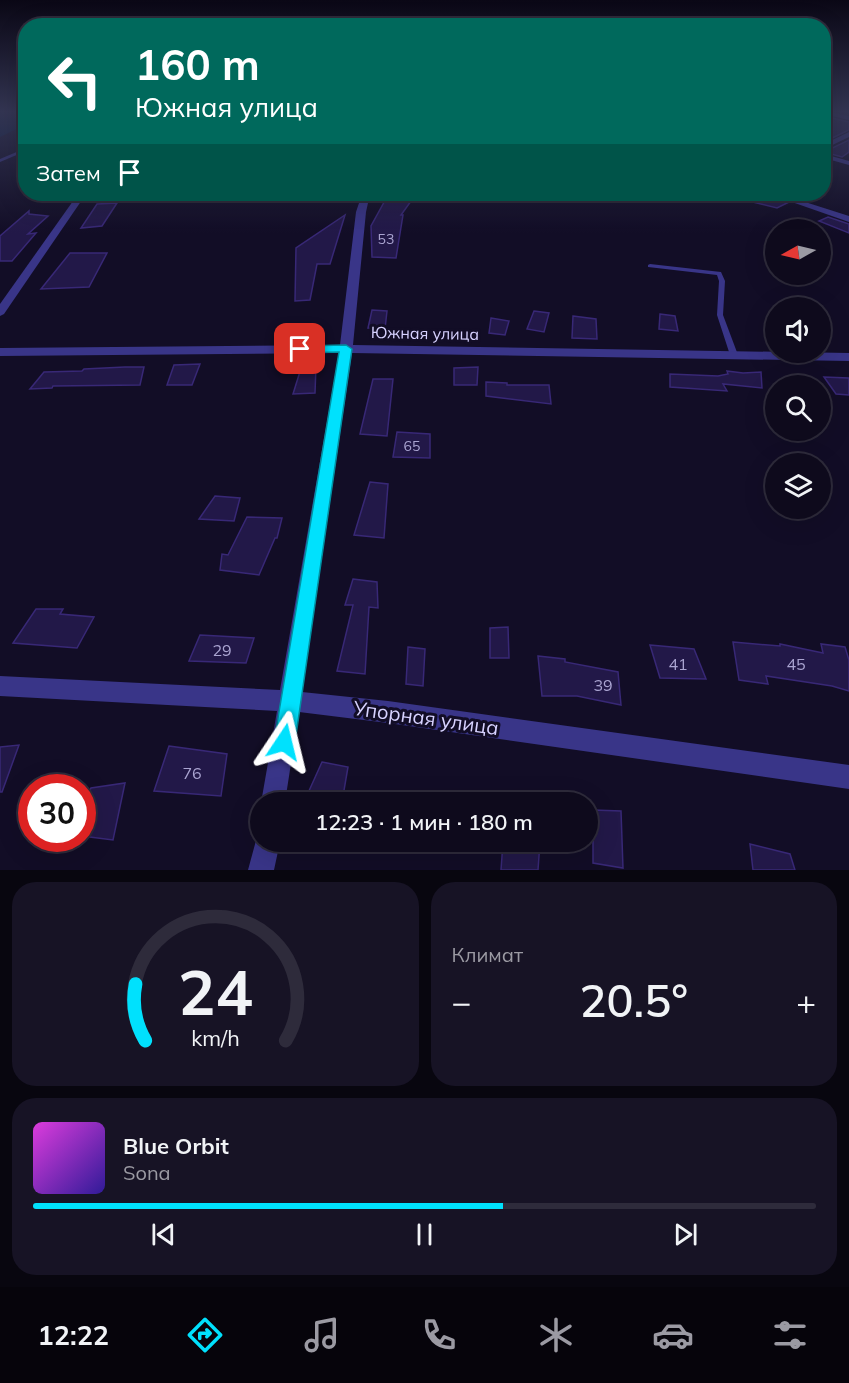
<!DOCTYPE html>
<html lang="ru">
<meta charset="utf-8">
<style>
body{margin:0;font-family:Mulish,sans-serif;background:#171325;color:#f1f3f6;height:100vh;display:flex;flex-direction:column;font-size:22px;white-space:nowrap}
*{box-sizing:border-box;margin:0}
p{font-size:20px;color:#9b9aa3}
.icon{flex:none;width:33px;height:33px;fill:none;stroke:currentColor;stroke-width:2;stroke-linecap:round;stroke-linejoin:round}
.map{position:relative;height:870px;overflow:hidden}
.drawer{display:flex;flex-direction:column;gap:12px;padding:12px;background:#08060f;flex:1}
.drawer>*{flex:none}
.banner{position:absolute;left:18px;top:18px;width:813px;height:183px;border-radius:24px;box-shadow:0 6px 24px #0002,0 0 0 2px #2e2b3b;background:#00695c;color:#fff;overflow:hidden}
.needle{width:39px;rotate:262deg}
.tools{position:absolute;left:765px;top:219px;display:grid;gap:12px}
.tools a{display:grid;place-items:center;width:66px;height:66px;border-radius:50%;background:#0e0a1c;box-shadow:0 6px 24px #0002,0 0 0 2px #2e2b3b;font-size:30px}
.speed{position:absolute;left:18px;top:774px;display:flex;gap:12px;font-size:30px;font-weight:700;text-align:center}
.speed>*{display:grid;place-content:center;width:78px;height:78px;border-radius:50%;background:#0e0a1c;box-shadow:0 6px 24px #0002,0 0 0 2px #2e2b3b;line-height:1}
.speed .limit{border:9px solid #d22;background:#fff;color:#111}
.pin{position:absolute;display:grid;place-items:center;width:51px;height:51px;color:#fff;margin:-26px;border-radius:12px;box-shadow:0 3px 9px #0006}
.me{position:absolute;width:66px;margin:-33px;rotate:10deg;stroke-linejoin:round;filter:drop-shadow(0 0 4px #0008)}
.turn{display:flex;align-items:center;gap:21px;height:126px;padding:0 18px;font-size:27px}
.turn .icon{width:78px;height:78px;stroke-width:2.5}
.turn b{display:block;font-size:42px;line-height:51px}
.then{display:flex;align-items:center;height:57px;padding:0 18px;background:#0003;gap:12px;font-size:22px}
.big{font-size:45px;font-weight:600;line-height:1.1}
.drawer .card{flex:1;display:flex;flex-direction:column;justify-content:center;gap:9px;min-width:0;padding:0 21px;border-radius:24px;background:#171325}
.drawer .dial{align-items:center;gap:0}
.dial svg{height:156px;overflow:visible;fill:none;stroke:#2e2b3b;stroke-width:7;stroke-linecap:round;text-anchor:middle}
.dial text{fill:#f1f3f6;stroke:none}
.song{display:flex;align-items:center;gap:18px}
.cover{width:72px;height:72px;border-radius:9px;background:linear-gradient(135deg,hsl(300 70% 55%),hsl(250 70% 35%))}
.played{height:6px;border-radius:3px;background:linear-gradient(90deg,#00e1fd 60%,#2e2b3b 60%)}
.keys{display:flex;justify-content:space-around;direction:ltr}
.heat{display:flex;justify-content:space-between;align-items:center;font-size:33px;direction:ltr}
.drawer .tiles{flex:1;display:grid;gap:12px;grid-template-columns:1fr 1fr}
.card:last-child{grid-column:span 2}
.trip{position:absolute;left:250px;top:792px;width:348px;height:60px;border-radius:30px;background:#0e0a1c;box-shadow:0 6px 24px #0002,0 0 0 2px #2e2b3b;font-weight:600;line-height:60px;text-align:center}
.menu{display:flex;height:96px;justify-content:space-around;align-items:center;background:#06040b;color:#9b9aa3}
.menu .icon{width:42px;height:42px}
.menu .active{color:#00e1fd}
.menu b{font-size:27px;color:#f1f3f6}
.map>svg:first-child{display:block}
.water{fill:#061d45}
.building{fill:#221848;stroke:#382876;stroke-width:1.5}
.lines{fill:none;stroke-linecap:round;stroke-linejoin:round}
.service{fill:#393588;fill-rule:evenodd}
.minor{fill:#393588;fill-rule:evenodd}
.route{fill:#00e1fd;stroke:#0092a4;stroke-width:1.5}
.labels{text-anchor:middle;stroke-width:6;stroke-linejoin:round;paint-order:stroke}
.number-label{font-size:14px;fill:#aaa4d1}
.street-label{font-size:16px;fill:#d7d2ff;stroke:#120d26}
.near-number-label{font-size:16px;fill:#aaa4d1}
.near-street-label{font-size:20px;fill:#d7d2ff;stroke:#120d26}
</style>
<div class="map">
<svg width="849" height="870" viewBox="0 0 849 870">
<rect width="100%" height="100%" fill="#120d26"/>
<path class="water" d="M 0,111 L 25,111 L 25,125 L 0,137 Z"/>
<g class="building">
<path d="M 824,116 L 849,122 L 849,130 L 824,142 Z"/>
<path d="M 849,140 L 849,152 L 842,157 L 824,152 Z"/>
<path d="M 741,194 L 767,194 L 768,196 L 787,203 L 777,208 L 740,199 Z"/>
<path d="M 388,195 L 414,197 L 401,215 L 403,215 L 396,258 L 372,257 L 371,226 Z"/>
<path d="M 117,203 L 102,226 L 81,228 L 97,204 Z"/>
<path d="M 29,211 L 29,214 L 48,216 L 28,234 L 36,233 L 12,261 L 0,261 L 0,236 Z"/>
<path d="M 345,215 L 330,264 L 317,264 L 310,300 L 295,301 L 296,248 Z"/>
<path d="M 828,217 L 849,224 L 849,233 L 819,221 Z"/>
<path d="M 70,253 L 107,253 L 89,287 L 41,289 Z"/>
<path d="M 372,310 L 387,311 L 385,329 L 368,328 Z"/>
<path d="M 534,311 L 549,313 L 544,332 L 527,329 Z"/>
<path d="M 660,314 L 675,316 L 678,331 L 659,329 Z"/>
<path d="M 573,316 L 596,319 L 597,339 L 572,338 Z"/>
<path d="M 491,318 L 509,321 L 505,335 L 489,333 Z"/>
<path d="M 200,364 L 192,385 L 167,385 L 174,365 Z"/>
<path d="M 302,365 L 316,366 L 315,393 L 293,394 Z"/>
<path d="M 125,367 L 144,367 L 140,385 L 53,386 L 52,388 L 30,389 L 44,372 L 82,371 L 84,369 Z"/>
<path d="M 478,367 L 477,385 L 454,385 L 454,368 Z"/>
<path d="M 727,371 L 743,373 L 761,372 L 762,388 L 723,384 L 727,391 L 670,387 L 670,374 L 718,376 L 728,374 Z"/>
<path d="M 824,377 L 849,378 L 849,395 L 836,394 Z"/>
<path d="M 373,379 L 393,379 L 387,436 L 360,434 Z"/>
<path d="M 486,382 L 507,383 L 507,385 L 549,385 L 551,404 L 486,396 Z"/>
<path d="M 397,432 L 430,434 L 430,458 L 393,457 Z"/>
<path d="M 370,482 L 388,484 L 384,538 L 354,535 Z"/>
<path d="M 215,496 L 240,498 L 234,521 L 199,519 Z"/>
<path d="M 247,517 L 282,518 L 277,538 L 275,538 L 259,575 L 220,570 L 222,554 L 228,555 Z"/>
<path d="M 353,579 L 377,582 L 378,608 L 369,607 L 365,674 L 337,671 L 353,605 L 345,605 Z"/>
<path d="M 36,609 L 63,609 L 60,614 L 94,617 L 77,648 L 13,643 Z"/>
<path d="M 508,627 L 509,658 L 490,658 L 490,628 Z"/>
<path d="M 200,635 L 254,638 L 246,663 L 189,661 Z"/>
<path d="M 733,642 L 780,646 L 780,644 L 823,653 L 821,644 L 845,647 L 849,660 L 849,691 L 832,686 L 766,676 L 768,684 L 739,680 Z"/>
<path d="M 650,645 L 694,649 L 706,679 L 660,678 Z"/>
<path d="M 408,647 L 425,649 L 423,686 L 406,684 Z"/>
<path d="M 538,656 L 565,659 L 565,662 L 618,672 L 621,705 L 577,696 L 542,696 Z"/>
<path d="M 19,745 L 2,792 L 0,792 L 0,747 Z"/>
<path d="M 169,746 L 227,754 L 221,796 L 154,791 Z"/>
<path d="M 322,762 L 348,767 L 342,802 L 304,802 Z"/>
<path d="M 125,783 L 113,840 L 82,836 L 82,808 L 91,788 Z"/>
<path d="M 593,810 L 621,811 L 623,868 L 593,863 Z"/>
<path d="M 503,842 L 540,842 L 538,870 L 501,870 Z"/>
<path d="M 750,844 L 790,854 L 795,870 L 753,870 Z"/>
</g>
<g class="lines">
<g class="service">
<path d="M 26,148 L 26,151 L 0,162 L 0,159 Z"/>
<path d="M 650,264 L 721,272 L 725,281 L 723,315 L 738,355 L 737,357 L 734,357 L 730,355 L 717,315 L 719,281 L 717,275 L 648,267 L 648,265 Z"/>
</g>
<g class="minor">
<path d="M 824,111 L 849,116 L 849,120 L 824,114 Z"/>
<path d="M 849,132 L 849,137 L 824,149 L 824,144 Z"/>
<path d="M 824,154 L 849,161 L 849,165 L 824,158 Z"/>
<path d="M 78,194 L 86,194 L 4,314 L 0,316 L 0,304 Z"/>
<path d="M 362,194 L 370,194 L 366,212 L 353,345 L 849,353 L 849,361 L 352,353 L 302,692 L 388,701 L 849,765 L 849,789 L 388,723 L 299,712 L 285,802 L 261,803 L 277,711 L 0,696 L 0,676 L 280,690 L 339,353 L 0,356 L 0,348 L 340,345 L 356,212 Z"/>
<path d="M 769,194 L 780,194 L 849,216 L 849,222 Z"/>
<path d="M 261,832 L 261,842 L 280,842 L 274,870 L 248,870 L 258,833 Z"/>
</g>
</g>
<linearGradient id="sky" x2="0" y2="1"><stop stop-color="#0a0715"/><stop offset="0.48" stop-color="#333552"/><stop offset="1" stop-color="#333552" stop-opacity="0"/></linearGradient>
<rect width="849" height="233" fill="url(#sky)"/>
<path class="route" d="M 346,345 L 352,349 L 295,742 L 292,749 L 284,752 L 277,749 L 274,742 L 339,352 L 300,353 L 294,349 L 300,346 Z"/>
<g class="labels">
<g class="number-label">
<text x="386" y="244">53</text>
<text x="412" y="451">65</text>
</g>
<g class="street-label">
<text transform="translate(425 333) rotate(1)" y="6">Южная улица</text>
</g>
<g class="near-number-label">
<text x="222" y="656">29</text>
<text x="678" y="670">41</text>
<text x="796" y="670">45</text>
<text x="603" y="691">39</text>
<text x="192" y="779">76</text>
</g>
<g class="near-street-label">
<text transform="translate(426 718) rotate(8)" y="7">Упорная улица</text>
</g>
</g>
</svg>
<div class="tools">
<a><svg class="needle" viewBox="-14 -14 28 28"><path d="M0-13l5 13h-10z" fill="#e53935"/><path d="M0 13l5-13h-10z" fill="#9b9aa3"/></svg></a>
<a><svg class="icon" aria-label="sound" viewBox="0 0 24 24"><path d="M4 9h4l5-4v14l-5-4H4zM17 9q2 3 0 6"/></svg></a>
<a><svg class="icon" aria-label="search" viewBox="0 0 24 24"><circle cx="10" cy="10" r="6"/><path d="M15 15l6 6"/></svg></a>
<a><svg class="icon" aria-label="layers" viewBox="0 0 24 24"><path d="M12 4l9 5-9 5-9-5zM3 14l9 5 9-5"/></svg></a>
</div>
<div class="speed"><div class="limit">30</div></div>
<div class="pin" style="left:300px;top:349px;background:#d93025"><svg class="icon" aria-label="arrive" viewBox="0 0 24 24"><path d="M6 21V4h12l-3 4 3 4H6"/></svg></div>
<svg class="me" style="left:284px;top:742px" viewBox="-20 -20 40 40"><path d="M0-17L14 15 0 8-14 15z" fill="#00e1fd" stroke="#fff" stroke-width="4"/></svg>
<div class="trip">12:23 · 1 мин · 180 m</div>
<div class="banner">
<div class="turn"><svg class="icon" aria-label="left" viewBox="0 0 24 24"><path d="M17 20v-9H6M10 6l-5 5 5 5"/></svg><div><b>160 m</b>Южная улица</div></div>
<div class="then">Затем<svg class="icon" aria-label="arrive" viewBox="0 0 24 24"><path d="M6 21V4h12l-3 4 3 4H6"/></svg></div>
</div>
</div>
<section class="drawer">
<div class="tiles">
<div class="card dial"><svg viewBox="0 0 100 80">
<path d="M14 69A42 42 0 1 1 86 69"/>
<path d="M14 69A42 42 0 0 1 9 40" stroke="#00e1fd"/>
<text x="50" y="56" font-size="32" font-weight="700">24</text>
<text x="50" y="72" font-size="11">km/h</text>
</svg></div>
<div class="card"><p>Климат</p>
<div class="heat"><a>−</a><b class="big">20.5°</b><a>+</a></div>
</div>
<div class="card">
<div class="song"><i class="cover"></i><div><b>Blue Orbit</b><p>Sona</p></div></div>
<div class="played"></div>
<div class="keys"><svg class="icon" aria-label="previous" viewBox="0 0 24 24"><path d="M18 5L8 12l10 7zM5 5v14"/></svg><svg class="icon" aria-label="pause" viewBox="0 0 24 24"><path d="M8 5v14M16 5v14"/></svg><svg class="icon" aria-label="next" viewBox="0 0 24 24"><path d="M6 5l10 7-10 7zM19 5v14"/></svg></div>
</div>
</div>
</section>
<nav class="menu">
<b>12:22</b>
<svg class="icon active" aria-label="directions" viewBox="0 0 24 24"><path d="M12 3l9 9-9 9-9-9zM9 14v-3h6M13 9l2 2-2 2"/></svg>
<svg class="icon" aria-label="music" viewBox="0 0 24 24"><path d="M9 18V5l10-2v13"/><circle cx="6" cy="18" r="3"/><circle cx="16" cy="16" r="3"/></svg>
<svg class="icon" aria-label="phone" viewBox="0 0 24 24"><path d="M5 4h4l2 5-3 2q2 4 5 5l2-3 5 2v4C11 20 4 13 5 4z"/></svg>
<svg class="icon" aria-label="climate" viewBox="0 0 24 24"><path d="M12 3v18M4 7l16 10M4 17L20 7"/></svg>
<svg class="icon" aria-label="car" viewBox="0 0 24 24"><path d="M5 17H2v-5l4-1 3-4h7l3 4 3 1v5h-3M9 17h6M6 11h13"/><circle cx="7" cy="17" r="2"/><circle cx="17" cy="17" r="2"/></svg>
<svg class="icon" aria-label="filters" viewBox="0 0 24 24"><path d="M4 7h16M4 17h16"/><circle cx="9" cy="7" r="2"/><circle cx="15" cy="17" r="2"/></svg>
</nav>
